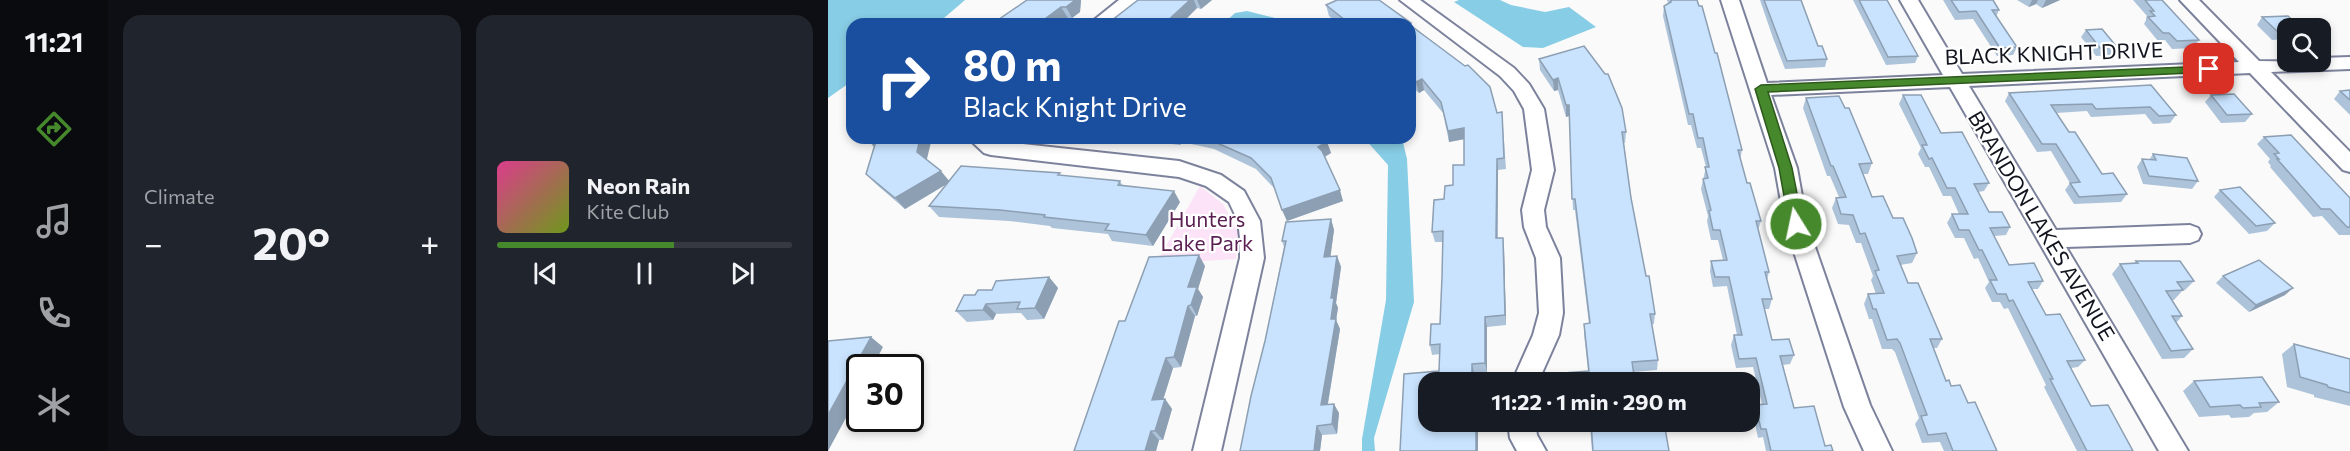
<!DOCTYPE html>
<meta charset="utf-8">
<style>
body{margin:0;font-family:Commissioner,sans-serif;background:#20242c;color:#f1f3f6;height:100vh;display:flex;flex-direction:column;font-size:22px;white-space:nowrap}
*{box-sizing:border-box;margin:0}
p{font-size:20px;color:#9ea1a6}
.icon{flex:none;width:33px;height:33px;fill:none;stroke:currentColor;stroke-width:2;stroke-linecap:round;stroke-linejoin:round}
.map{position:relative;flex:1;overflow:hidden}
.panel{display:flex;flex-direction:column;gap:15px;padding:15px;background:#0d0f14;width:720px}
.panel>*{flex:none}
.banner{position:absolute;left:18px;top:18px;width:570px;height:126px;border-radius:18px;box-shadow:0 3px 9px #0003;background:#1a4fa0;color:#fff;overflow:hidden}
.fabs{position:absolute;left:1449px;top:18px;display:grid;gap:12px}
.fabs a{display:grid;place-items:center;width:54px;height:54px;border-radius:12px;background:#171b24;box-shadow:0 3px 9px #0003;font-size:30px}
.speed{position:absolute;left:18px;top:354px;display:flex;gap:12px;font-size:30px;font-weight:700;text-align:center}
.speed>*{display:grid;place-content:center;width:78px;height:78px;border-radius:50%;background:#171b24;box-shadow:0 3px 9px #0003;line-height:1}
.speed .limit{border:3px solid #111;border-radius:9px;background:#fff;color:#111}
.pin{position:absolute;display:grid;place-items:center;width:51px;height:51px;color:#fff;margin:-26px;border-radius:12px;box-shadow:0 3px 9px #0006}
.me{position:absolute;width:66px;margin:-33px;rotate:350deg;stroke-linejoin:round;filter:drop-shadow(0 0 4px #0008)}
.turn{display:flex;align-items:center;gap:21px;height:126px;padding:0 18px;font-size:27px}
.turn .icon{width:78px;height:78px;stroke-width:2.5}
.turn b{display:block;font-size:42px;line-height:51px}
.big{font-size:45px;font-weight:700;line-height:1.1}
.panel .widget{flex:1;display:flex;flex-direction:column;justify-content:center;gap:9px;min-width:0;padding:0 21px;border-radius:18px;background:#20242c}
.song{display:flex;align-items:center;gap:18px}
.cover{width:72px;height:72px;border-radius:9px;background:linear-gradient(135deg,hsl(330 70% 55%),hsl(80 70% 35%))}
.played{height:6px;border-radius:3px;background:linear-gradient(90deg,#46892d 60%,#363941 60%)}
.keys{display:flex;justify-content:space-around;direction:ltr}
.heat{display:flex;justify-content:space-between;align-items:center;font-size:33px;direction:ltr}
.panel .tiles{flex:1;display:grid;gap:15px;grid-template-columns:repeat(2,1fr)}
.trip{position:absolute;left:590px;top:372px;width:342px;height:60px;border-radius:18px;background:#171b24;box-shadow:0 3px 9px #0003;font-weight:700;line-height:60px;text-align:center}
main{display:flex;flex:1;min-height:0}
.tabs{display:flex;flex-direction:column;width:108px;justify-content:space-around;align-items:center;background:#090b0e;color:#9ea1a6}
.tabs .icon{width:42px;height:42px}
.tabs .current{color:#46892d}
.tabs b{font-size:27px;color:#f1f3f6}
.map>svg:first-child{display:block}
.green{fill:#fce3f7}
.water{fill:#87cde5}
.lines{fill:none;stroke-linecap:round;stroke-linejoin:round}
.minor-casing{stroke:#7d829c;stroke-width:4}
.minor{fill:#fff;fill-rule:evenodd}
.wall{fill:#adc3da}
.shaded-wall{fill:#8d9fb2}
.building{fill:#c9e3fe;stroke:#8d9fb2;stroke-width:1.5}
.route{fill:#46892d;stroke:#2e591d;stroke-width:1.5}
.labels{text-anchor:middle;stroke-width:4.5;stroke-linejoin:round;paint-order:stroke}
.street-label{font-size:21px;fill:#12141e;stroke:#fff}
.park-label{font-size:21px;fill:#5a2052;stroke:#fff}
</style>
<main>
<nav class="tabs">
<b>11:21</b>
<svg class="icon current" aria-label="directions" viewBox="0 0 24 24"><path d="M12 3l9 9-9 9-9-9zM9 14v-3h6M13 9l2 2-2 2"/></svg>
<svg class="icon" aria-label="music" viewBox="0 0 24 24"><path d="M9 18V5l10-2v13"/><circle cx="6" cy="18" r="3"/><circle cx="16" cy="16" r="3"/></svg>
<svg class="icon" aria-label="phone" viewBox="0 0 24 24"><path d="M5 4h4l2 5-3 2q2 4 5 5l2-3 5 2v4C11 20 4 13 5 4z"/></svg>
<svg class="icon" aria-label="climate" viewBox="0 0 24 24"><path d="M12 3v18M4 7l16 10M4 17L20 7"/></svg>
</nav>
<section class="panel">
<div class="tiles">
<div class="widget"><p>Climate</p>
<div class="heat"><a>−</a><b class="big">20°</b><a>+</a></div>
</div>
<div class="widget">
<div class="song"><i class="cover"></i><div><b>Neon Rain</b><p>Kite Club</p></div></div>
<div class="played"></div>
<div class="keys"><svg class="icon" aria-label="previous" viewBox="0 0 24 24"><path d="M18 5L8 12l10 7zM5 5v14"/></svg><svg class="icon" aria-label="pause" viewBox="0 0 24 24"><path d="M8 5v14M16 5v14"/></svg><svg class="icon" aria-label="next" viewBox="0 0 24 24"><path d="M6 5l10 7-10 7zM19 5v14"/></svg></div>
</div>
</div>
</section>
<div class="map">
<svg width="1522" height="451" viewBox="0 0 1522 451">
<rect width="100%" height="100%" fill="#fafafa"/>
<path class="green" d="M 372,186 L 395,204 L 410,232 L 408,259 L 328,264 Z"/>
<g class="water">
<path d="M 0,0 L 137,0 L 109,24 L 24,24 L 24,81 L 0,98 Z"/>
<path d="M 631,0 L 672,0 L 683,5 L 717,12 L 741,7 L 768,27 L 715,48 L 695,47 L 626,2 Z"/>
<path d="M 419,11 L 447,18 L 455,24 L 395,24 L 407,13 Z"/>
<path d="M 536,138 L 574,138 L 579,159 L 586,302 L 546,438 L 547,451 L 534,451 L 534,439 L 558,300 L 560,165 Z"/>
</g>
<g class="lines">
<g class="minor-casing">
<g id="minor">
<path d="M 291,0 L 311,0 L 281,24 L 261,24 Z"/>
<path d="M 572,0 L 592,0 L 686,68 L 701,84 L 716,109 L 726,170 L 716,210 L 718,227 L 732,258 L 735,313 L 731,335 L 710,382 L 684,382 L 705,335 L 711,313 L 708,258 L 696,227 L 694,210 L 704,170 L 696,109 L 686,91 L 672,76 Z"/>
<path d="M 893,0 L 911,0 L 939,83 L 1115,75 L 1072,0 L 1090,0 L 1134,74 L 1411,62 L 1352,0 L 1371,0 L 1431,61 L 1492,62 L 1492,58 L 1522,57 L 1522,69 L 1443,72 L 1522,152 L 1522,172 L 1515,170 L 1422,73 L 1141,86 L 1228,230 L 1362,225 L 1370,228 L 1373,234 L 1370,240 L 1362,243 L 1238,247 L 1360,451 L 1331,451 L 1122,87 L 943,95 L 969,168 L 979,224 L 1042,405 L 1064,451 L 1036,451 L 1016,407 L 957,224 L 947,168 Z"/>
<path d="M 140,138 L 164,138 L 168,141 L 351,161 L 393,175 L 416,191 L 432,221 L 436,258 L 393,451 L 365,451 L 412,258 L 412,238 L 410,221 L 401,202 L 378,186 L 351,177 L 163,155 L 156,153 Z"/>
<path d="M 680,422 L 707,422 L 709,435 L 718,451 L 689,451 L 682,438 Z"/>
</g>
</g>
<use href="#minor" class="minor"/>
</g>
<g class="wall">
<path d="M 199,0 L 253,0 L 252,12 L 244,18 L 240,18 Z"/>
<path d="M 310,0 L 384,0 L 373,9 L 369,8 L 353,24 L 279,24 Z"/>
<path d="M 509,0 L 551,0 L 583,23 L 584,26 L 637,66 L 640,65 L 662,87 L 669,113 L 674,112 L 678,169 L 670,170 L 670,238 L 675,238 L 676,248 L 678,325 L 659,327 L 659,372 L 646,373 L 646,382 L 600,382 L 600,422 L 648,422 L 650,429 L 650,451 L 572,451 L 576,374 L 611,371 L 612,354 L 604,355 L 602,345 L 603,324 L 612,324 L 614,277 L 614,242 L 607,242 L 604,232 L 606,200 L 616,199 L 617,186 L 625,185 L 625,165 L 636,165 L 636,139 L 621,142 L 615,113 L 596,90 L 591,93 L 582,85 L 582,24 L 511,24 L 501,16 L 498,5 Z"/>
<path d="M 839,0 L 869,0 L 914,150 L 912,160 L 919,183 L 933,221 L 930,230 L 941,272 L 939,280 L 944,299 L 941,309 L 936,309 L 944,340 L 966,355 L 962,364 L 955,365 L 966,408 L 997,446 L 1005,451 L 938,451 L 935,437 L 930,438 L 925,414 L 927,405 L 934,404 L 925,367 L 908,368 L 903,345 L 906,335 L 909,335 L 899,286 L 885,287 L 882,271 L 883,261 L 895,260 L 890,240 L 883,240 L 879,221 L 880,216 L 873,189 L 878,167 L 873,148 L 869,148 L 863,125 L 860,125 L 835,16 L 836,6 L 840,3 Z"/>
<path d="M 932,0 L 973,0 L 990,46 L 999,59 L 997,67 L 957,69 L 945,38 Z"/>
<path d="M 1025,0 L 1059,0 L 1090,56 L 1087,63 L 1058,65 Z"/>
<path d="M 1115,0 L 1165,0 L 1171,10 L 1168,17 L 1189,47 L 1185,55 L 1169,56 L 1145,19 L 1127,20 Z"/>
<path d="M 1189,0 L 1232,0 L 1214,8 L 1208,4 L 1201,7 Z"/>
<path d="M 1305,0 L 1334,0 L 1371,40 L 1365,48 L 1344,49 L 1337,40 L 1330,41 L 1316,24 L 1318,20 L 1318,18 L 1319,16 Z"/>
<path d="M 1434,17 L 1460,28 L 1460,39 L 1444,40 L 1429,25 Z"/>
<path d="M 1258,30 L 1289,47 L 1285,55 L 1268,56 L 1253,37 Z"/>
<path d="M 711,59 L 798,132 L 797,143 L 796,143 L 803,198 L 818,276 L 827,314 L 826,324 L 824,324 L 830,360 L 829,370 L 805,372 L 760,371 L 756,334 L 756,324 L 761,324 L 747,210 L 745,210 L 741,116 L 738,117 L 730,90 L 726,91 L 712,70 Z"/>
<path d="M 1323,85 L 1348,115 L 1342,123 L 1325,124 L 1317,114 L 1263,117 L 1259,111 L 1228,113 L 1241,132 L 1274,174 L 1299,194 L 1293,202 L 1246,204 L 1237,190 L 1242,183 L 1223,151 L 1209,152 L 1177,101 L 1181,93 Z"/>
<path d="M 1522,90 L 1522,115 L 1506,99 L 1512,91 Z"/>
<path d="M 1075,95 L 1113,133 L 1161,183 L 1156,191 L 1150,192 L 1161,212 L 1182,227 L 1178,235 L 1166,236 L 1181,265 L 1215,281 L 1210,289 L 1204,289 L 1218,315 L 1257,360 L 1250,367 L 1243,368 L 1263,406 L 1305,451 L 1249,451 L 1216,387 L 1218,385 L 1180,308 L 1176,309 L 1172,302 L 1164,302 L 1157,288 L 1161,282 L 1150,258 L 1146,259 L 1136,238 L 1127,238 L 1119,223 L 1124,214 L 1131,214 L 1123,196 L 1115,196 L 1101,167 L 1097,167 L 1090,154 L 1093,148 L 1071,104 Z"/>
<path d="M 1383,95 L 1424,114 L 1417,122 L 1393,123 L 1377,102 Z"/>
<path d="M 978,98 L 1044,163 L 1040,174 L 1035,174 L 1044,197 L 1065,218 L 1089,253 L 1084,263 L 1072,265 L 1080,283 L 1114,339 L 1109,348 L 1105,348 L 1118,381 L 1140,403 L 1169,451 L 1116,451 L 1112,442 L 1094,443 L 1087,424 L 1091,418 L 1067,352 L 1064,349 L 1054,349 L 1044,319 L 1041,319 L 1036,304 L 1040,294 L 1048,294 L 1043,280 L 1045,276 L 1033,243 L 1028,243 L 1021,225 L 1010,224 L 1004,208 L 1008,198 L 1011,197 L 1002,176 L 999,176 L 975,108 Z"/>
<path d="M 1436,137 L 1522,198 L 1522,235 L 1511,235 L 1494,216 L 1485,217 L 1442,167 L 1443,166 L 1440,162 L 1442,159 L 1429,144 Z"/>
<path d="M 287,138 L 494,138 L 499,142 L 503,153 L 497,157 L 515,201 L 459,221 L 446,188 L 428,169 L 386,149 L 354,142 L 352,145 Z"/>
<path d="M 40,140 L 99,160 L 121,181 L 233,176 L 292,181 L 295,186 L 352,202 L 325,246 L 284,241 L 280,234 L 224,228 L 222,226 L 181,221 L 111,217 L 101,206 L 119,184 L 77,209 L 49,185 L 38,174 L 46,147 Z"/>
<path d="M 1325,154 L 1370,181 L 1364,189 L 1315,184 L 1309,167 L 1314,159 L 1321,160 Z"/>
<path d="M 1392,190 L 1447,223 L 1439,231 L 1421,234 L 1386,197 Z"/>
<path d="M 503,219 L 506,230 L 502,257 L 509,256 L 513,267 L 508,303 L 510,308 L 508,320 L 512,329 L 500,404 L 511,413 L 509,434 L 494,435 L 492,451 L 412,451 L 437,341 L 456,247 L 454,241 Z"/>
<path d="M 1308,261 L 1366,281 L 1357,290 L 1355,290 L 1346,300 L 1344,300 L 1354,316 L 1348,323 L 1365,349 L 1356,358 L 1334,359 L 1284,274 L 1292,264 L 1306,263 Z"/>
<path d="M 377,266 L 370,289 L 375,297 L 369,316 L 367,316 L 353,367 L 345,368 L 335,399 L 337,399 L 344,409 L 335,440 L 331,440 L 328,451 L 246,451 L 297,321 Z"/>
<path d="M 1395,276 L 1457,295 L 1421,312 L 1388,283 Z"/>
<path d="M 221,277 L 230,288 L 216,319 L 199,320 L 193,313 L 168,314 L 165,320 L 139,322 L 128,311 L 147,295 L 164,290 Z"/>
<path d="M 1466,344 L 1522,359 L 1522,406 L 1486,397 L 1486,395 L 1459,387 L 1454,354 Z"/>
<path d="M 1366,381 L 1451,402 L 1439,412 L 1426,413 L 1421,417 L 1403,418 L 1401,415 L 1371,417 L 1355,391 Z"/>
<path d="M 740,422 L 836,422 L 841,451 L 764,451 L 762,426 L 740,428 Z"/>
</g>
<g class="shaded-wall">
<path d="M 246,0 L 253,0 L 252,12 L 244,18 L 238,7 Z"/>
<path d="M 362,0 L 366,0 L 369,8 L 353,24 L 336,24 Z"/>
<path d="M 369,0 L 384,0 L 373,9 Z"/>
<path d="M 1204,0 L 1210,0 L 1208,4 L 1201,7 Z"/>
<path d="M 1218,0 L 1232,0 L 1214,8 Z"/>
<path d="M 233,7 L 240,18 L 232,24 L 210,24 Z"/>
<path d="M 730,78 L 730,90 L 726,91 L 725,80 Z"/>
<path d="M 594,79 L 596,90 L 591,93 L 588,82 Z"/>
<path d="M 738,105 L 741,105 L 741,116 L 738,117 Z"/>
<path d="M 636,128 L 637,139 L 621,142 L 620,131 Z"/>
<path d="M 49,138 L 50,151 L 40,140 Z"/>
<path d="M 92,138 L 104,138 L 98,163 L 89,152 Z"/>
<path d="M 349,138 L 352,138 L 354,142 L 352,145 Z"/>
<path d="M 499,142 L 503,153 L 494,158 L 490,147 Z"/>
<path d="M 669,159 L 670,170 L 669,249 L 668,238 Z"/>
<path d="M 113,171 L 122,182 L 77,209 L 67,198 Z"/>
<path d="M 512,190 L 515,201 L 459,221 L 454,210 Z"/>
<path d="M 346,191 L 352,202 L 325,246 L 318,235 Z"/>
<path d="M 503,219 L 506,230 L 501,268 L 496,257 Z"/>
<path d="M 675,238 L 676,248 L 678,325 L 677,315 Z"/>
<path d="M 371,255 L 377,266 L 370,289 L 375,297 L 369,316 L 363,305 L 360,287 Z"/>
<path d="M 509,256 L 513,267 L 508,303 L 510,308 L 508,320 L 512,329 L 498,414 L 493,405 L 503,319 L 503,298 Z"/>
<path d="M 221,277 L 230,288 L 216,319 L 207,308 Z"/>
<path d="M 1465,288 L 1457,295 L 1421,312 L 1428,305 Z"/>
<path d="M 158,304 L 168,314 L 165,320 L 155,310 Z"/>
<path d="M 360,306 L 367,316 L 353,367 L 346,357 Z"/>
<path d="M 657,317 L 659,327 L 659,372 L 657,363 Z"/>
<path d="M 43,337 L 55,347 L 44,368 L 32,368 L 32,392 L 0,451 L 0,415 Z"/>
<path d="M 338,358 L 345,368 L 332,410 L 324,400 Z"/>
<path d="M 644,364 L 646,373 L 646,382 L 644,382 Z"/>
<path d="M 337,399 L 344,409 L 335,440 L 327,431 Z"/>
<path d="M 506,404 L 511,413 L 509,434 L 504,424 Z"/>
<path d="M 648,422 L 650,429 L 650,451 L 648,451 Z"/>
<path d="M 489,426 L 494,435 L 492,451 L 486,451 Z"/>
<path d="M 323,431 L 331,440 L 328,451 L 317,451 Z"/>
</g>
<g class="building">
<path d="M 199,0 L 246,0 L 246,1 L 238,7 L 233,7 L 210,24 L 164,24 Z"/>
<path d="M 310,0 L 362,0 L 336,24 L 279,24 Z"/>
<path d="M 509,0 L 551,0 L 583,23 L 581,24 L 522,24 L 498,5 Z"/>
<path d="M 843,0 L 869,0 L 871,6 L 874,6 L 887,53 L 889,53 L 914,150 L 910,150 L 919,183 L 922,183 L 933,221 L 928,221 L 941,272 L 937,272 L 944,299 L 934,299 L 944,340 L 961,339 L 966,355 L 952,356 L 966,408 L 986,406 L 997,446 L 1003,445 L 1005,451 L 943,451 L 938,429 L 933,429 L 927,405 L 939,404 L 928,358 L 911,359 L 906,335 L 914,335 L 901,277 L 887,277 L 883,261 L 899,260 L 892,230 L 885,230 L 881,211 L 883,210 L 875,179 L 880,178 L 877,167 L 881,167 L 875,138 L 870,138 L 865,114 L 861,114 L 836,6 L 843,2 Z"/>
<path d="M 936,0 L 973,0 L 990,46 L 994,46 L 999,59 L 959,61 Z"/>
<path d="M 1031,0 L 1059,0 L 1090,56 L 1060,57 Z"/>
<path d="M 1123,0 L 1165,0 L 1171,10 L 1164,10 L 1189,47 L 1172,48 L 1148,11 L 1131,12 Z"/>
<path d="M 1317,0 L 1334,0 L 1371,40 L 1349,41 L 1341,33 L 1335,33 L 1320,17 L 1327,16 L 1322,11 L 1326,11 Z"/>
<path d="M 1460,16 L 1473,28 L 1460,28 L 1460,32 L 1450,32 L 1434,17 Z"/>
<path d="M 582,25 L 637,66 L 640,65 L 662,87 L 669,113 L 674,112 L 676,158 L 669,159 L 668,238 L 675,238 L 677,315 L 657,317 L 657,363 L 644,364 L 644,382 L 600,382 L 600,422 L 648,422 L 648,451 L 572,451 L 576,374 L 611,371 L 612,344 L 602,345 L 603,324 L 612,324 L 614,277 L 615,231 L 604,232 L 606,200 L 616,199 L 617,186 L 625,185 L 625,165 L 636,165 L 636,128 L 620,131 L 613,102 L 594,79 L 588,82 L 582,76 Z"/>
<path d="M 1274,29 L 1289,47 L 1272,48 L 1258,30 Z"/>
<path d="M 756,46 L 777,74 L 780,74 L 794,108 L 798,132 L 794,132 L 803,198 L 818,276 L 821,276 L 827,314 L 822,314 L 830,360 L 804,362 L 807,382 L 737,382 L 736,373 L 761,371 L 756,324 L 762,323 L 747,199 L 744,199 L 741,105 L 738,105 L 730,78 L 725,80 L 711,59 Z"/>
<path d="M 1323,85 L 1348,115 L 1331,116 L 1322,107 L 1268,109 L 1264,104 L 1223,105 L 1241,132 L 1247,132 L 1274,174 L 1285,173 L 1299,194 L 1251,197 L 1242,183 L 1252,182 L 1228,144 L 1214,144 L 1181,93 Z"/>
<path d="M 1522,90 L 1522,100 L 1512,91 Z"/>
<path d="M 1406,94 L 1424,114 L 1399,115 L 1383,95 Z"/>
<path d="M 1075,95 L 1093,95 L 1113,133 L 1134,132 L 1161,183 L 1146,184 L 1161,212 L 1174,212 L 1182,227 L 1162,228 L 1181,265 L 1206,263 L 1215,281 L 1200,282 L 1218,315 L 1232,314 L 1257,360 L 1239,361 L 1263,406 L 1280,405 L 1305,451 L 1259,451 L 1222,379 L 1225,379 L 1185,300 L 1181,301 L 1178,294 L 1169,294 L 1162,280 L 1169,280 L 1154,250 L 1151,250 L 1141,230 L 1131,230 L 1124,214 L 1140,214 L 1127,188 L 1119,188 L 1104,158 L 1101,159 L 1094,145 L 1099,145 Z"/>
<path d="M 1011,96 L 1017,108 L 1021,108 L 1044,163 L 1031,164 L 1044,197 L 1055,196 L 1065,218 L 1075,218 L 1084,238 L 1089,253 L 1069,256 L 1080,283 L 1090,283 L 1114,339 L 1102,339 L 1118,381 L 1121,380 L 1123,386 L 1132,385 L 1140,403 L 1147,402 L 1169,451 L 1125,451 L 1118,433 L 1100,435 L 1093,416 L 1099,415 L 1072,343 L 1069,339 L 1059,340 L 1048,309 L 1045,309 L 1040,294 L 1056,293 L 1047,271 L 1051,270 L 1037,233 L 1032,234 L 1025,215 L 1013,214 L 1008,198 L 1018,197 L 1005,166 L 1003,166 L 978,98 Z"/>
<path d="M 1463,135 L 1522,198 L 1522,227 L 1519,227 L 1502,209 L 1493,209 L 1449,159 L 1451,159 L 1446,154 L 1451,153 L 1436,137 Z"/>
<path d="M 40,138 L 92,138 L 89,152 L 113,171 L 67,198 L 38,174 L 49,138 L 40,140 Z"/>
<path d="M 378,138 L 494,138 L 499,142 L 490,147 L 494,151 L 512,190 L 454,210 L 443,178 L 423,158 Z"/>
<path d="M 1325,154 L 1359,158 L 1370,181 L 1321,176 L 1314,159 L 1328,160 Z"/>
<path d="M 133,166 L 232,173 L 230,175 L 292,181 L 290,185 L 346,191 L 318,235 L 277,230 L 281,224 L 216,217 L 217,215 L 172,210 L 101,206 Z"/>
<path d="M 1412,187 L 1447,223 L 1428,226 L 1392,190 Z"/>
<path d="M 503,219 L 496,257 L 509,256 L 503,298 L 506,298 L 503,319 L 508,319 L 493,405 L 506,404 L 504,424 L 489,426 L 486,451 L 412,451 L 423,396 L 437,341 L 458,241 L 454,241 L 458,222 Z"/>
<path d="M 371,255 L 360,287 L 369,287 L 363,305 L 360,306 L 346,357 L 338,358 L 324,400 L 337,399 L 327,431 L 323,431 L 317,451 L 246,451 L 291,321 L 297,321 L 321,257 Z"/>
<path d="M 1431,260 L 1465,288 L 1428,305 L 1395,276 Z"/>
<path d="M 1308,261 L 1352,261 L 1366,281 L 1349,282 L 1355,290 L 1338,291 L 1354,316 L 1344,316 L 1365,349 L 1343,351 L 1292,264 L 1310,263 Z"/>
<path d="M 221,277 L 207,308 L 189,309 L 192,302 L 158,304 L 155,310 L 128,311 L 136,295 L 147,295 L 150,290 L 164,290 L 168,281 Z"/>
<path d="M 43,337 L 0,415 L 0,341 Z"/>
<path d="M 1466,344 L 1522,359 L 1522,393 L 1500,387 L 1499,385 L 1472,377 Z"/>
<path d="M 1434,377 L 1451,402 L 1431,403 L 1433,407 L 1415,408 L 1412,405 L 1382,407 L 1366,381 Z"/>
<path d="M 763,422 L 836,422 L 841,451 L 765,451 Z"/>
</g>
<path class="route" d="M 1381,66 L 1386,69 L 1385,72 L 940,92 L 964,168 L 975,224 L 968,229 L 961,224 L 951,168 L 927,89 L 933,85 Z"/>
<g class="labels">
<g class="street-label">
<text transform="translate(1226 54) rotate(-2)" y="7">BLACK KNIGHT DRIVE</text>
<text transform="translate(1213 226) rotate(59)" y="7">BRANDON LAKES AVENUE</text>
</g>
<g class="park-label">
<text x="379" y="227">Hunters<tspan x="379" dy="24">Lake Park</tspan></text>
</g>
</g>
</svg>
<div class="fabs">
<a><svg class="icon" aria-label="search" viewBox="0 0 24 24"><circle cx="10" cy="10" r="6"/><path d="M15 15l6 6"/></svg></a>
</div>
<div class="speed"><div class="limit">30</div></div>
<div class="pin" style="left:1381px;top:69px;background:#d93025"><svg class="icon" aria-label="arrive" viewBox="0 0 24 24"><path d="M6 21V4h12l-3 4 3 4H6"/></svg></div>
<svg class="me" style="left:968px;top:224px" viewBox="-20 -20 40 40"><circle r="17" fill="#46892d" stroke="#fff" stroke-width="3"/><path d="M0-11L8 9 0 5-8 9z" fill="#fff"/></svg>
<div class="trip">11:22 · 1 min · 290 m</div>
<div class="banner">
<div class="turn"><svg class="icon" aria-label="right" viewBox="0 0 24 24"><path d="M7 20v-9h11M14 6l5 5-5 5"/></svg><div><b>80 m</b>Black Knight Drive</div></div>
</div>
</div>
</main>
